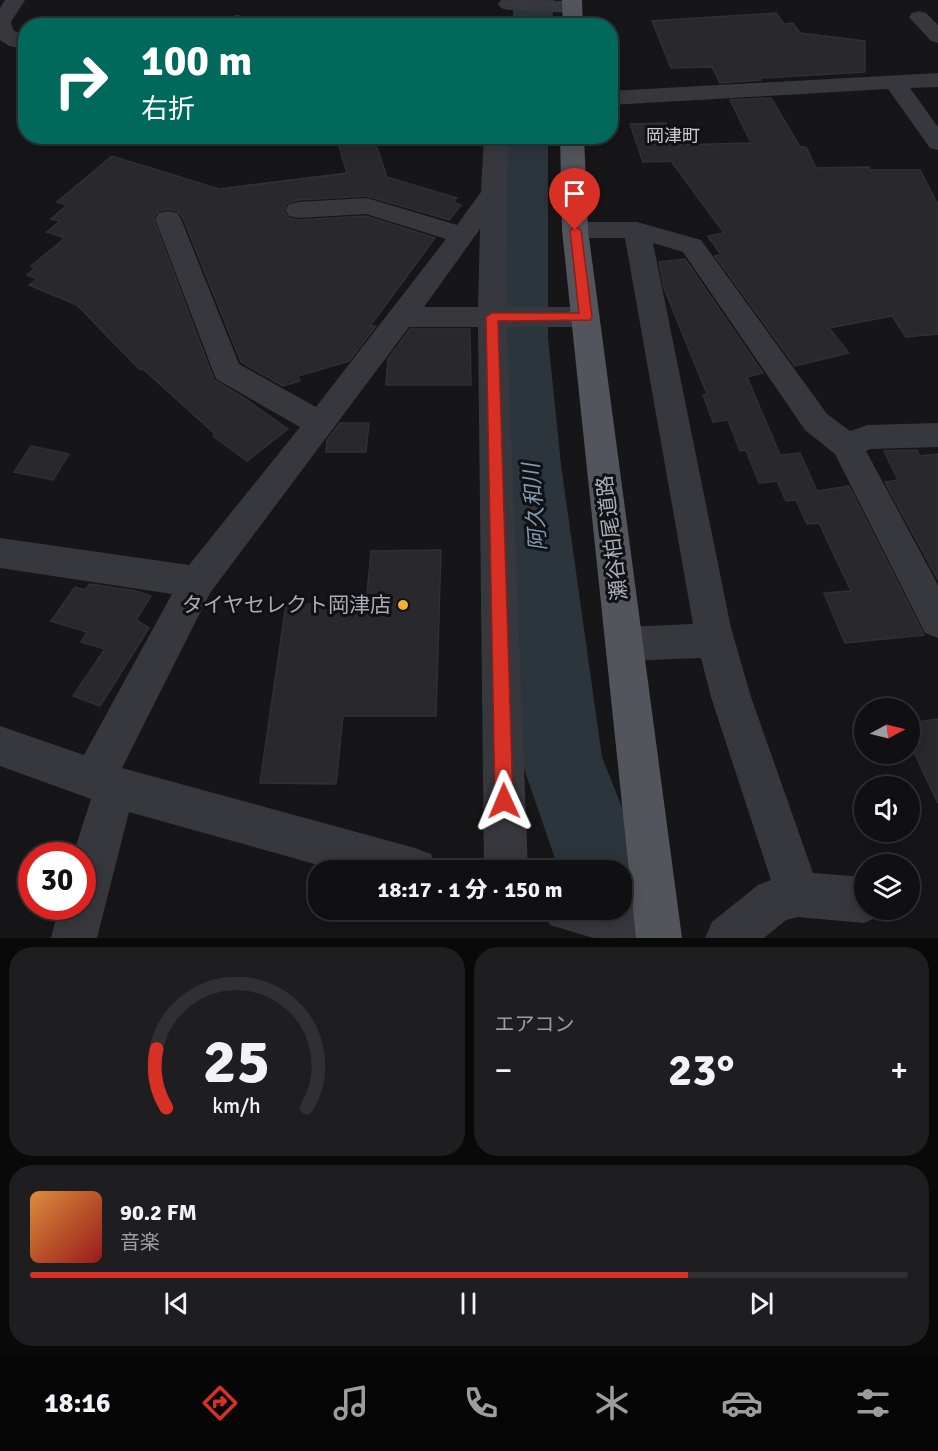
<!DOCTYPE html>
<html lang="ja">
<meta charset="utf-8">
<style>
body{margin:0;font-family:Signika,"Noto Sans JP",sans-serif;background:#1e1e20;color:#f1f3f6;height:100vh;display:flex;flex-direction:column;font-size:22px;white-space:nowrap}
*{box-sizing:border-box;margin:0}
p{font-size:20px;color:#9c9d9f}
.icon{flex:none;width:33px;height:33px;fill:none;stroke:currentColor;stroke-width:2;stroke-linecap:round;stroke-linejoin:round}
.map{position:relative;height:938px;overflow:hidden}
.details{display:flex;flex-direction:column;gap:9px;padding:9px;background:#09090a;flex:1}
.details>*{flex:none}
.hud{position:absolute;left:18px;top:18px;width:600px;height:126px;border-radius:24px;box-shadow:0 3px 15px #0003,0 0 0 2px #303032;background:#00695c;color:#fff;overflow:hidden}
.needle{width:39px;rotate:83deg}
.tools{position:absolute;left:854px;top:698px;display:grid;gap:12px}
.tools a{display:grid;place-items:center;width:66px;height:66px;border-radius:50%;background:#101012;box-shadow:0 3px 15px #0003,0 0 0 2px #303032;font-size:30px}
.speed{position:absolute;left:18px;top:842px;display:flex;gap:12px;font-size:30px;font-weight:700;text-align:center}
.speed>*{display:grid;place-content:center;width:78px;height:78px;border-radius:50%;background:#101012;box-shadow:0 3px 15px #0003,0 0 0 2px #303032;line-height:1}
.speed .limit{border:9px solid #d22;background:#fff;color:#111}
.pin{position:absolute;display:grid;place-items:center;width:51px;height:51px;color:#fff;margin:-62px -26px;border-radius:50% 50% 50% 0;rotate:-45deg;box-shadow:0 0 6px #0007}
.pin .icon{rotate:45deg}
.me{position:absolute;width:66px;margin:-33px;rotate:359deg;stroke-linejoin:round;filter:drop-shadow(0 0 4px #0008)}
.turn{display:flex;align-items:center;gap:21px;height:126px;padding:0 24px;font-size:27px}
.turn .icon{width:78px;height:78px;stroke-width:2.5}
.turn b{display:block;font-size:42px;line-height:51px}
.big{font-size:45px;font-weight:800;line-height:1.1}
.details .card{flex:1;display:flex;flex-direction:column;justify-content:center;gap:9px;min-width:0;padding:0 21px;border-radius:24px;background:#1e1e20}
.details .dial{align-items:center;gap:0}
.dial svg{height:156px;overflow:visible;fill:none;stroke:#303032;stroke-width:7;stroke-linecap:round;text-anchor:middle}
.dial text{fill:#f1f3f6;stroke:none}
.song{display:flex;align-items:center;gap:18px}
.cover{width:72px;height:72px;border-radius:9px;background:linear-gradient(135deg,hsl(30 70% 55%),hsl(0 70% 35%))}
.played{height:6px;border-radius:3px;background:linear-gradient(90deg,#d93025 75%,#303032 75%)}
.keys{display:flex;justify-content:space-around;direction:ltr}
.heat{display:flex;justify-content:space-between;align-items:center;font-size:33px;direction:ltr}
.details .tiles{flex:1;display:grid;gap:9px;grid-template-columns:1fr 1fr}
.card:last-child{grid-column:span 2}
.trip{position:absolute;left:308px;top:860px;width:324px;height:60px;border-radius:24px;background:#101012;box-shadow:0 3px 15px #0003,0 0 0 2px #303032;font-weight:800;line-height:60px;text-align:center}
.tab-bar{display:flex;height:96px;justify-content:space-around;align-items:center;background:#060607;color:#9c9d9f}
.tab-bar .icon{width:42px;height:42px}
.tab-bar .on{color:#d93025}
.tab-bar b{font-size:27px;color:#f1f3f6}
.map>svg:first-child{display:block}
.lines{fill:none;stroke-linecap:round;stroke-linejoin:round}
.river{fill:#2c353c;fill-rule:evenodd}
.building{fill:#29292c;stroke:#303034;stroke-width:1.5}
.minor{fill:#37383d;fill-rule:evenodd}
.major{fill:#53555c;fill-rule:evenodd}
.route{fill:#d93025;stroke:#8d1f18;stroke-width:1.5}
.poi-dot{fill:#f2b134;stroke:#111113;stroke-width:2}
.labels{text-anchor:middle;stroke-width:6;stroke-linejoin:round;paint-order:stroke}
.far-neighbourhood-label{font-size:18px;fill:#c9ccd4;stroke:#111113}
.street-label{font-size:21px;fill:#a8adb8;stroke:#111113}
.poi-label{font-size:21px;fill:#a8adb8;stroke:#111113;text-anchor:end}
.water-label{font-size:22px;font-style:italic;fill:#7f9bb3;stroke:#111113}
</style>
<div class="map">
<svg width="938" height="938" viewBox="0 0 938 938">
<rect width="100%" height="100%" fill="#161618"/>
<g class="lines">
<g class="river">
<path d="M 514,0 L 554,0 L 552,26 L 512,26 Z"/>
<path d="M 501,136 L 548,136 L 548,338 L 561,465 L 602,757 L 647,870 L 634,901 L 621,907 L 621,870 L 559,870 L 520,757 L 495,465 L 490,338 Z"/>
<path d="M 590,909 L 616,909 L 603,914 Z"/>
</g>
</g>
<g class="building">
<path d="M 776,13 L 784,24 L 793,23 L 800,33 L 865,41 L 865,72 L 760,78 L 761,80 L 720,83 L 712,67 L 671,68 L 652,21 Z"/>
<path d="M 771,98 L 800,147 L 806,147 L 816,168 L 869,167 L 870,170 L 920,170 L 938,205 L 938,334 L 906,337 L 892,316 L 829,328 L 849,353 L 795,366 L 715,256 L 721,255 L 708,236 L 724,233 L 671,161 L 643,162 L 630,124 L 666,123 L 675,145 L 751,143 L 730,100 Z"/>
<path d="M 336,136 L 373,136 L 387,177 L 457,198 L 453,202 L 461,205 L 449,220 L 367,196 L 298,200 L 287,203 L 283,211 L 289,218 L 298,220 L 366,216 L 435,238 L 370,326 L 376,326 L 349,361 L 298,376 L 300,381 L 283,386 L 241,362 L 183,218 L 177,211 L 168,209 L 159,211 L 153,218 L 214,380 L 244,398 L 288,429 L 247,461 L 213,436 L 215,434 L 143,369 L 140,370 L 77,305 L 29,285 L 37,279 L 27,275 L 35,268 L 31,266 L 65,238 L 47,232 L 60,221 L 51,219 L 67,205 L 57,202 L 112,156 L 219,189 L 347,173 Z"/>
<path d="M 685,259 L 763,373 L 747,377 L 780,455 L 800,453 L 817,491 L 849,486 L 924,635 L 845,643 L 824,593 L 851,591 L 819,523 L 807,524 L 796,500 L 786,501 L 777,481 L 759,483 L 746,450 L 740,451 L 728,420 L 713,422 L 703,395 L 707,394 L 664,288 L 659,262 Z"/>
<path d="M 410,329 L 470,329 L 471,385 L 386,385 L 388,359 Z"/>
<path d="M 340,423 L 369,423 L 366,452 L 326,452 L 327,440 Z"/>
<path d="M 31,446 L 69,454 L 53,480 L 14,472 Z"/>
<path d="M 917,450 L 920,456 L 938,454 L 938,580 L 885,482 L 898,480 L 884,451 Z"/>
<path d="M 441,550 L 436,716 L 343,716 L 336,784 L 260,783 L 286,604 L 366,605 L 371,551 Z"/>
<path d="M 90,584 L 136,591 L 151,596 L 136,620 L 149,628 L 100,706 L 73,696 L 105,649 L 81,642 L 87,632 L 51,621 L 75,587 L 85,590 Z"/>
<path d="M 938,719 L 938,803 L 909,742 L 909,723 Z"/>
</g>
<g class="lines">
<g class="minor">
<path d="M 5,0 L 25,0 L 11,22 L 13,30 L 26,37 L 26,49 L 9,46 L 0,40 L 0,8 Z"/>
<path d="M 501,0 L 572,1 L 579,3 L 582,7 L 579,11 L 572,13 L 508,10 L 501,8 L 498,4 Z"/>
<path d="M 919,11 L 926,13 L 938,25 L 938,43 L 931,41 L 909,17 L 912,13 Z"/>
<path d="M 237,15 L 276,22 L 279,26 L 224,26 L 230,17 Z"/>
<path d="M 938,73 L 938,87 L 910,88 L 938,127 L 938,150 L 930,148 L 888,89 L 610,105 L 610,91 Z"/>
<path d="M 484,136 L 508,136 L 506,307 L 586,307 L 596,310 L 600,317 L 596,324 L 586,327 L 507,327 L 528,870 L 484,870 L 478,327 L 409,327 L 210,593 L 122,768 L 415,848 L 431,854 L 437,870 L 336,870 L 129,812 L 97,938 L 51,938 L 59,906 L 82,906 L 82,855 L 73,855 L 91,799 L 0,766 L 0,726 L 84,755 L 172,594 L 0,568 L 0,538 L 189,565 L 300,427 L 216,379 L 155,219 L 159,213 L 168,211 L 177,213 L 181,219 L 239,364 L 316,407 L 446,239 L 366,214 L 298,218 L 289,216 L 285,210 L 289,204 L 298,202 L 367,198 L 457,225 L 481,192 ZM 480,229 L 478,307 L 424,307 Z"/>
<path d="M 575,222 L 637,222 L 701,240 L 827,414 L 850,431 L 868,425 L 938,423 L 938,447 L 871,449 L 866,451 L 938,585 L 938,638 L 925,633 L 835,454 L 805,430 L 683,252 L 653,243 L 731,628 L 751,697 L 813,873 L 864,877 L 864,909 L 883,909 L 880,916 L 864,923 L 798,917 L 786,920 L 764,938 L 705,938 L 712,922 L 758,885 L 771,880 L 711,697 L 701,658 L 624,661 L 611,656 L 605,644 L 611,632 L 624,627 L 693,624 L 625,238 L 575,238 L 566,236 L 562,230 L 566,224 Z"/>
<path d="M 621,899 L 658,907 L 674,914 L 681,930 L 678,938 L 593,938 L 550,925 L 543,909 L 621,909 Z"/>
</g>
<g class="major">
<path d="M 562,0 L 582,0 L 583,26 L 563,26 Z"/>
<path d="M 560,136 L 584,136 L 588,230 L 682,938 L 636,938 L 562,230 Z"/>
</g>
</g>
<path class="route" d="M 575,227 L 581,230 L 592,317 L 590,320 L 498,321 L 513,801 L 510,807 L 504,810 L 498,807 L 495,801 L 486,317 L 492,313 L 579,313 L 570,230 Z"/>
<circle class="poi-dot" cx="403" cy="605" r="6"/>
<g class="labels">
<g class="far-neighbourhood-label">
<text x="673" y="142">岡津町</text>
</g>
<g class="street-label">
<text transform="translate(612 538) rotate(-97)" y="7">瀬谷柏尾道路</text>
</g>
<g class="poi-label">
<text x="391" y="612">タイヤセレクト岡津店</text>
</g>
<g class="water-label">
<text transform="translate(534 507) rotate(-95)" y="8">阿久和川</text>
</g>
</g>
</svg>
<div class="tools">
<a><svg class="needle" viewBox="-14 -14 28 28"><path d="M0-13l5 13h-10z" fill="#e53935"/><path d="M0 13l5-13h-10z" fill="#9c9d9f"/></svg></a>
<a><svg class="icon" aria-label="sound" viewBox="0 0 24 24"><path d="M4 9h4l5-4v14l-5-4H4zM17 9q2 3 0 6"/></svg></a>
<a><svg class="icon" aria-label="layers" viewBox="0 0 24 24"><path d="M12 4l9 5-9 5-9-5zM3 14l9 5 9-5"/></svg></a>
</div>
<div class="speed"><div class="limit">30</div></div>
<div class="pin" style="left:575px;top:230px;background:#d93025"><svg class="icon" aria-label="arrive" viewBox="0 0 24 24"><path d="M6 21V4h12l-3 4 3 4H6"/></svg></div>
<svg class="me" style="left:504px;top:801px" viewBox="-20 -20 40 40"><path d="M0-17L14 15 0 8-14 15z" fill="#d93025" stroke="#fff" stroke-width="4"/></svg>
<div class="trip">18:17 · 1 分 · 150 m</div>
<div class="hud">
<div class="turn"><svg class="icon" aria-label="right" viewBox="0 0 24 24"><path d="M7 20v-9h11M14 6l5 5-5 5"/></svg><div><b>100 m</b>右折</div></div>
</div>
</div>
<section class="details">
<div class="tiles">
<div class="card dial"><svg viewBox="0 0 100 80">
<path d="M14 69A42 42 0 1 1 86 69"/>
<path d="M14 69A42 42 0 0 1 9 39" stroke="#d93025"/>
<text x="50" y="56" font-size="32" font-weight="700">25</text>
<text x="50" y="72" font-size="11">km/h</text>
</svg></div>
<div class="card"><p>エアコン</p>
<div class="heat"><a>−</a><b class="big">23°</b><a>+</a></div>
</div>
<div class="card">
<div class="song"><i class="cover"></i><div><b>90.2 FM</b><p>音楽</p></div></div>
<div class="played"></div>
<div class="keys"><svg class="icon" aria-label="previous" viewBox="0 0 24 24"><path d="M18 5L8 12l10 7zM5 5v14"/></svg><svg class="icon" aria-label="pause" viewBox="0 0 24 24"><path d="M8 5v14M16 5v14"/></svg><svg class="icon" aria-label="next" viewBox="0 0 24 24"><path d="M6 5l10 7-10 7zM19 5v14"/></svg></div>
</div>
</div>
</section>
<nav class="tab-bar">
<b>18:16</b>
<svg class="icon on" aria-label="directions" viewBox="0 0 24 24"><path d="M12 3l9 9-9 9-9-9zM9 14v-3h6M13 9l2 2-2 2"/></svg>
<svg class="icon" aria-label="music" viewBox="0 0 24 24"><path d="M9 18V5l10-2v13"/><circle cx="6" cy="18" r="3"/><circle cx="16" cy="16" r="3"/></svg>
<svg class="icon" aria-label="phone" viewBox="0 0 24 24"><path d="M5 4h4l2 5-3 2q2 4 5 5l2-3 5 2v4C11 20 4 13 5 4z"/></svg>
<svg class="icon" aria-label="climate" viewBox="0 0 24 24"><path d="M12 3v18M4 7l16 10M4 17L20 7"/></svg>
<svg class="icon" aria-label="car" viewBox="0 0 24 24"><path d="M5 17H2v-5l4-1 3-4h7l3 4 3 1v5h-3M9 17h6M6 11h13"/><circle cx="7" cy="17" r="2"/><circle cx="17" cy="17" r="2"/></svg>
<svg class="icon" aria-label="filters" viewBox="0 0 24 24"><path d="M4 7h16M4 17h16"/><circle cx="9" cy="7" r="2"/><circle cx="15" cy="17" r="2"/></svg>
</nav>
